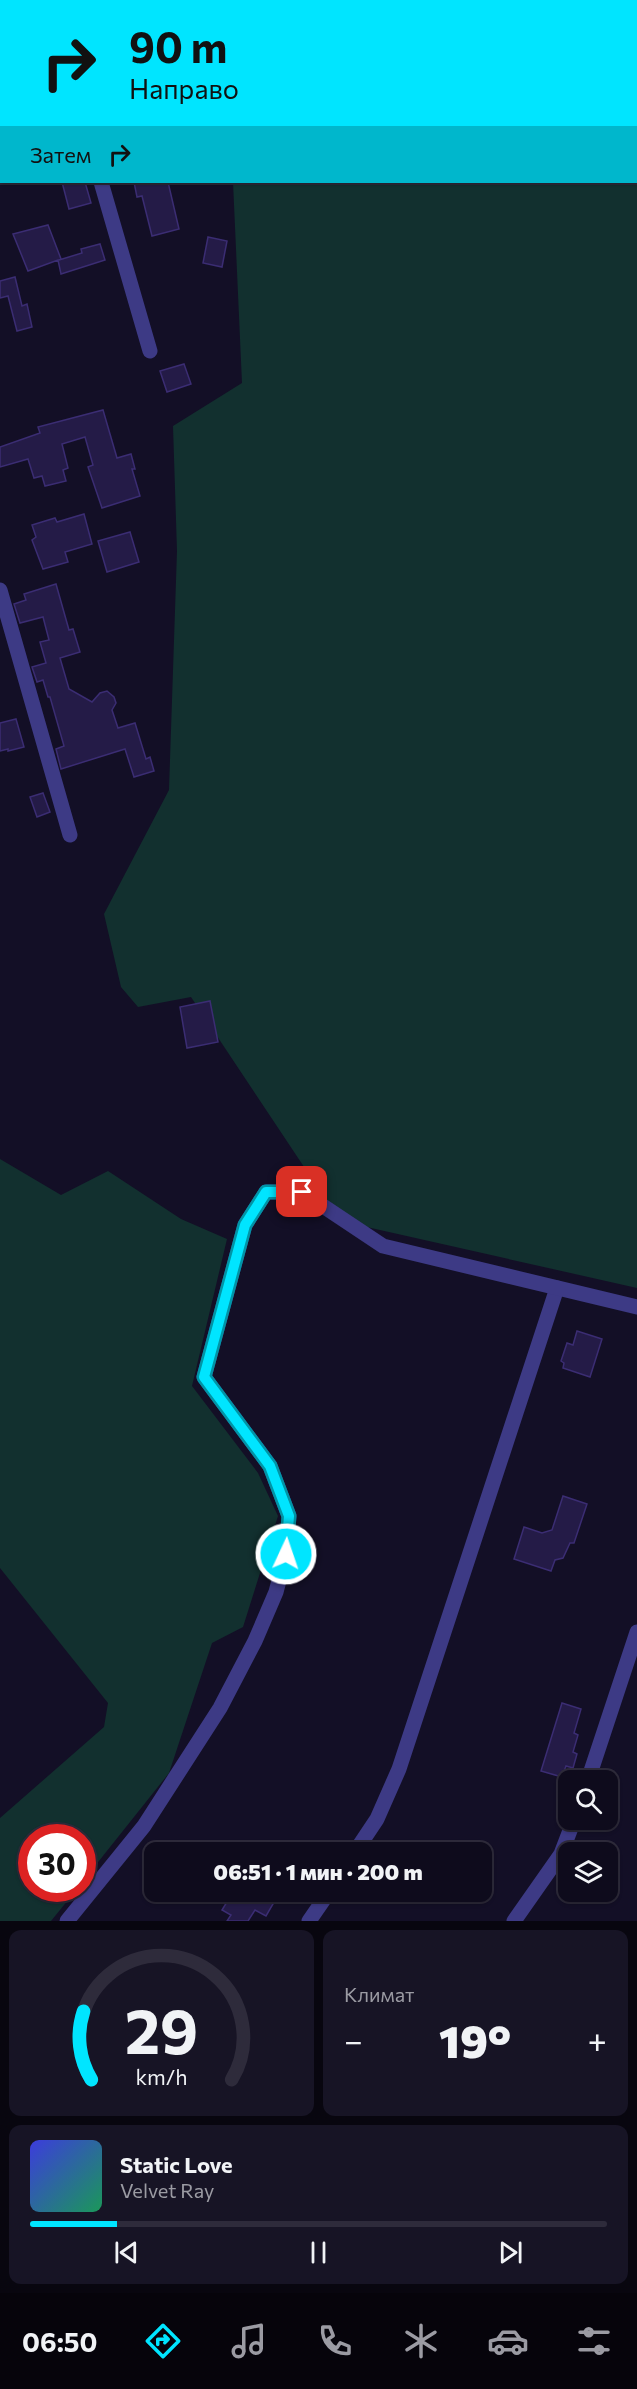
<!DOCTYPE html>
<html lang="ru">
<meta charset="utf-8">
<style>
body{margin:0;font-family:Commissioner,sans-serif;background:#171425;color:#f1f3f6;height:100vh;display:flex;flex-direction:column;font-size:22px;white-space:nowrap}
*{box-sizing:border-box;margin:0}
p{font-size:20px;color:#9b9ba3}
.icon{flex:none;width:33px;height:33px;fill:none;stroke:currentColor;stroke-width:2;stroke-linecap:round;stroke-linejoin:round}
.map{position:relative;height:1921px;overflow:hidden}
.drawer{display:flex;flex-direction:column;gap:9px;padding:9px;background:#08060f;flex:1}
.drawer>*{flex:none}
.guide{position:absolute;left:0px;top:0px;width:638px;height:183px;box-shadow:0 2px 4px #0004,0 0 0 2px #2e2b3b;background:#00e5ff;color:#111;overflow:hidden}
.controls{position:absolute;left:558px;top:1770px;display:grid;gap:12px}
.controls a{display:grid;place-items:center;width:60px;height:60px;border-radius:12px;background:#0e0b1c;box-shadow:0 2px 4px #0004,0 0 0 2px #2e2b3b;font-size:30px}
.speed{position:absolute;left:18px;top:1824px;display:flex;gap:12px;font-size:30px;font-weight:700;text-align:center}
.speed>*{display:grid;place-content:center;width:78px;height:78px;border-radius:50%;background:#0e0b1c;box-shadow:0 2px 4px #0004,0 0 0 2px #2e2b3b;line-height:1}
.speed .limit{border:9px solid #d22;background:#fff;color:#111}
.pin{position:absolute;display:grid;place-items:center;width:51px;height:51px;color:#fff;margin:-26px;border-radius:12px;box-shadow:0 3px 9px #0006}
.me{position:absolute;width:66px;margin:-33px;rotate:3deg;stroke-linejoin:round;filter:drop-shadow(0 0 4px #0008)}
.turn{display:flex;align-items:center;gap:21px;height:126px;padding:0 30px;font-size:27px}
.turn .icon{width:78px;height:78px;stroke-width:2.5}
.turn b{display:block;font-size:42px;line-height:51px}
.then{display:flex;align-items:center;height:57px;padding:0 30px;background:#0003;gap:12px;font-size:22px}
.big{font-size:45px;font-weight:800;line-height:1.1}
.drawer .tile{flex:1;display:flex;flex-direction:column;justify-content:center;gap:9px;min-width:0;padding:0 21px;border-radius:12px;background:#171425}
.drawer .dial{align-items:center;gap:0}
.dial svg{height:156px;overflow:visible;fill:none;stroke:#2e2b3b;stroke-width:7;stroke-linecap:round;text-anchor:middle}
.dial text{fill:#f1f3f6;stroke:none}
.song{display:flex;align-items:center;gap:18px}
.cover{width:72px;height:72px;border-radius:9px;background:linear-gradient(135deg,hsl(240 70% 55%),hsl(150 70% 35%))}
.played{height:6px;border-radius:3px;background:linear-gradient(90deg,#00e5ff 15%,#2e2b3b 15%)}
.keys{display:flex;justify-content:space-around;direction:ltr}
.heat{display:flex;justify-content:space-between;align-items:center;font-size:33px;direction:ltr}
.drawer .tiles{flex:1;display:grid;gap:9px;grid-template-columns:1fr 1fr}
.tile:last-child{grid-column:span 2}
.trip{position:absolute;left:144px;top:1842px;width:348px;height:60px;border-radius:12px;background:#0e0b1c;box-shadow:0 2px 4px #0004,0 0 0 2px #2e2b3b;font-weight:800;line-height:60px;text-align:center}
.tabs{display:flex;height:96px;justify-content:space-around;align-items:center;background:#06040b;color:#9b9ba3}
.tabs .icon{width:42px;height:42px}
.tabs .active{color:#00e5ff}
.tabs b{font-size:27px;color:#f1f3f6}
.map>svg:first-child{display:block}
.green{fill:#12302f}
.building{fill:#241b47;stroke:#3b2d73;stroke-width:1.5}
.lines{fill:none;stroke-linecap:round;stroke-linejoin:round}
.minor{stroke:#3d3a85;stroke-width:15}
.route-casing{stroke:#0095a6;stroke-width:15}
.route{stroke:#00e5ff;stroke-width:10}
</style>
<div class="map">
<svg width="637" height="1921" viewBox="0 0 637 1921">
<rect width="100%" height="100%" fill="#130f26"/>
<g class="green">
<path d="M 279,0 L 637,0 L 637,1288 L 340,1221 L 191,997 L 138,1007 L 121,987 L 104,914 L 169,790 L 177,551 L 173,426 L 242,383 L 233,182 L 636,182 L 636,2 Z"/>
<path d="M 0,1159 L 61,1195 L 108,1171 L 181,1219 L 227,1239 L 192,1386 L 258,1473 L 278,1516 L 243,1627 L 212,1643 L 169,1773 L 83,1881 L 82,1838 L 32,1838 L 32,1888 L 77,1889 L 51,1921 L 0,1921 L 0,1818 L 104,1727 L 108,1703 L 0,1568 Z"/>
</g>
<g class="building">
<path d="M 62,182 L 85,182 L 91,203 L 69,209 Z"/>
<path d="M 134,182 L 168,182 L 179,229 L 152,236 L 142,196 L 137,197 Z"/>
<path d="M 48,225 L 61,259 L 59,260 L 82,253 L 81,249 L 100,244 L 105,260 L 61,274 L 58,260 L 28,271 L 13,234 Z"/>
<path d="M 208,237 L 227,241 L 222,267 L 203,263 Z"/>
<path d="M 15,277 L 22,306 L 27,304 L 32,327 L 17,331 L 8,296 L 0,298 L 0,281 Z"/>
<path d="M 184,364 L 191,384 L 167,392 L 160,371 Z"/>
<path d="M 103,410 L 117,458 L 131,454 L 135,469 L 132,469 L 140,496 L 102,508 L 88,467 L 93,465 L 85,437 L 62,444 L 68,468 L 63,470 L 66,481 L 45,486 L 42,476 L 34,478 L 28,459 L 0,467 L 0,447 L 40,433 L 38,427 Z"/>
<path d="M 84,514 L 92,544 L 65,552 L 68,562 L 43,569 L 32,540 L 36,537 L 32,525 L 55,518 L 57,522 Z"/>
<path d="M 130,532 L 139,562 L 107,572 L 98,541 Z"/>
<path d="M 56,584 L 69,630 L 73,629 L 80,652 L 60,658 L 69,689 L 92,702 L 100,693 L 107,691 L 114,697 L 116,703 L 112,710 L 118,728 L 135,723 L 146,759 L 150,757 L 154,771 L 134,777 L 125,749 L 61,769 L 56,749 L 64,746 L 50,697 L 48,697 L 43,680 L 37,682 L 32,667 L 46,663 L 40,642 L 49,640 L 43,617 L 20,623 L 14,604 L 26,600 L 24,594 Z"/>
<path d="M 16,719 L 24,747 L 8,751 L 8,749 L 0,751 L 0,723 Z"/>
<path d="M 43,793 L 50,812 L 37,817 L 30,797 Z"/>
<path d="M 210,1001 L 218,1042 L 187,1048 L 180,1007 Z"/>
<path d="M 577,1331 L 602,1339 L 590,1377 L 563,1368 L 564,1363 L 561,1361 L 567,1343 L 573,1345 Z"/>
<path d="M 563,1496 L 587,1504 L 574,1543 L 570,1543 L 563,1558 L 555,1560 L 551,1571 L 514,1559 L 524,1527 L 542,1533 L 552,1530 Z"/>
<path d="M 562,1703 L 581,1709 L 574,1733 L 578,1735 L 573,1752 L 577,1754 L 573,1768 L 566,1766 L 562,1777 L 541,1771 Z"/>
<path d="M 233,1892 L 280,1892 L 266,1916 L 255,1910 L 248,1921 L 227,1921 L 231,1915 L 222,1910 Z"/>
</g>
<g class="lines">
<g class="minor">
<path d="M 48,0 L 49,2"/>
<path d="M 89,2 L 93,0"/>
<path d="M 0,36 L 2,35"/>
<path d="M 101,182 L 150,351"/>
<path d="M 0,590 L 70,835"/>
<path d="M 588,1780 L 637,1632"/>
<path d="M 355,1852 L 377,1819 L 399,1769 L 557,1288"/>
<path d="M 67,1921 L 144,1826 L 220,1708 L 255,1641 L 276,1592 L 286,1554 L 289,1516 L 270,1466 L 204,1377 L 245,1225 L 266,1192 L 302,1192 L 383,1246 L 637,1307"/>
<path d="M 309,1921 L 329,1892"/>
<path d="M 514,1921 L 561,1854 L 574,1820"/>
</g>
</g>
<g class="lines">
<g class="route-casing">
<path id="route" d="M 286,1554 L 289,1516 L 270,1466 L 204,1377 L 245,1225 L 266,1192 L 302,1192"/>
</g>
<use href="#route" class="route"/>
</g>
</svg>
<div class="controls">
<a><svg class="icon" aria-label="search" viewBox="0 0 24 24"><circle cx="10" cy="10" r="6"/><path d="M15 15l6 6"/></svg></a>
<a><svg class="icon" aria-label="layers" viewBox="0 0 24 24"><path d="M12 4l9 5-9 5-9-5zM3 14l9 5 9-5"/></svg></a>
</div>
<div class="speed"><div class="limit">30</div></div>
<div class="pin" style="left:302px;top:1192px;background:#d93025"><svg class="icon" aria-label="arrive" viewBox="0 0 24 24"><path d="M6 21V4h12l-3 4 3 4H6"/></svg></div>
<svg class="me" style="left:286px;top:1554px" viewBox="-20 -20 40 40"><circle r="17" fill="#00e5ff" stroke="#fff" stroke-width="3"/><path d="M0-11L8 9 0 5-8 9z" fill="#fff"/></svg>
<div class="trip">06:51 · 1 мин · 200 m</div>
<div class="guide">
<div class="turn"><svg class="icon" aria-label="right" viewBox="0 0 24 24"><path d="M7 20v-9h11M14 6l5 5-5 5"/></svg><div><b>90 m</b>Направо</div></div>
<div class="then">Затем<svg class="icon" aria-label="right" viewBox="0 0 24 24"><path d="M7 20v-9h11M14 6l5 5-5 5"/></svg></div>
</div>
</div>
<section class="drawer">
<div class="tiles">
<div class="tile dial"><svg viewBox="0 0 100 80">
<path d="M14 69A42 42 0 1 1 86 69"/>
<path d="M14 69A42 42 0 0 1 10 34" stroke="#00e5ff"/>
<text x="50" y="56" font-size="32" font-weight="700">29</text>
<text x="50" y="72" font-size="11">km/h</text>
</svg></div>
<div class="tile"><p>Климат</p>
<div class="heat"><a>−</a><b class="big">19°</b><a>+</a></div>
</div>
<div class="tile">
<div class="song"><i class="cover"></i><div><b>Static Love</b><p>Velvet Ray</p></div></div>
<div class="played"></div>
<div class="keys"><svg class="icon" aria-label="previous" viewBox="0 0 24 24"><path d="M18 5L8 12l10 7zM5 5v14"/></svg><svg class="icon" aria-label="pause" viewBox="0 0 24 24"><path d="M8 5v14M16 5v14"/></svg><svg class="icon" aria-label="next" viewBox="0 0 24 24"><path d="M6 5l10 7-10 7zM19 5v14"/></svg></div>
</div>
</div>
</section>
<nav class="tabs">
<b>06:50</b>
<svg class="icon active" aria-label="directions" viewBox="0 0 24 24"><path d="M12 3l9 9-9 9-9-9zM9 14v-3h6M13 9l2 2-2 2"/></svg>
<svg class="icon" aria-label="music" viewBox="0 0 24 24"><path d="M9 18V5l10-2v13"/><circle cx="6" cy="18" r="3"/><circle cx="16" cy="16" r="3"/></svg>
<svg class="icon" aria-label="phone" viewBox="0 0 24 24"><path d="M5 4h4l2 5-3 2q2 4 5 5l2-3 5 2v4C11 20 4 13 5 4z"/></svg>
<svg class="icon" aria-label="climate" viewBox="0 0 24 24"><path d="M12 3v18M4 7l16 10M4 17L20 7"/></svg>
<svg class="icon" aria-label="car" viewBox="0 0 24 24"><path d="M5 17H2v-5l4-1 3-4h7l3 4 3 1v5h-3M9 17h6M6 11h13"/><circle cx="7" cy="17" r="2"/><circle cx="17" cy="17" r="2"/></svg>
<svg class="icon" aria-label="filters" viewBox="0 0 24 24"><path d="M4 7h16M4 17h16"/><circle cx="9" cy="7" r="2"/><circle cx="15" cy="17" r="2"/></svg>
</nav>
